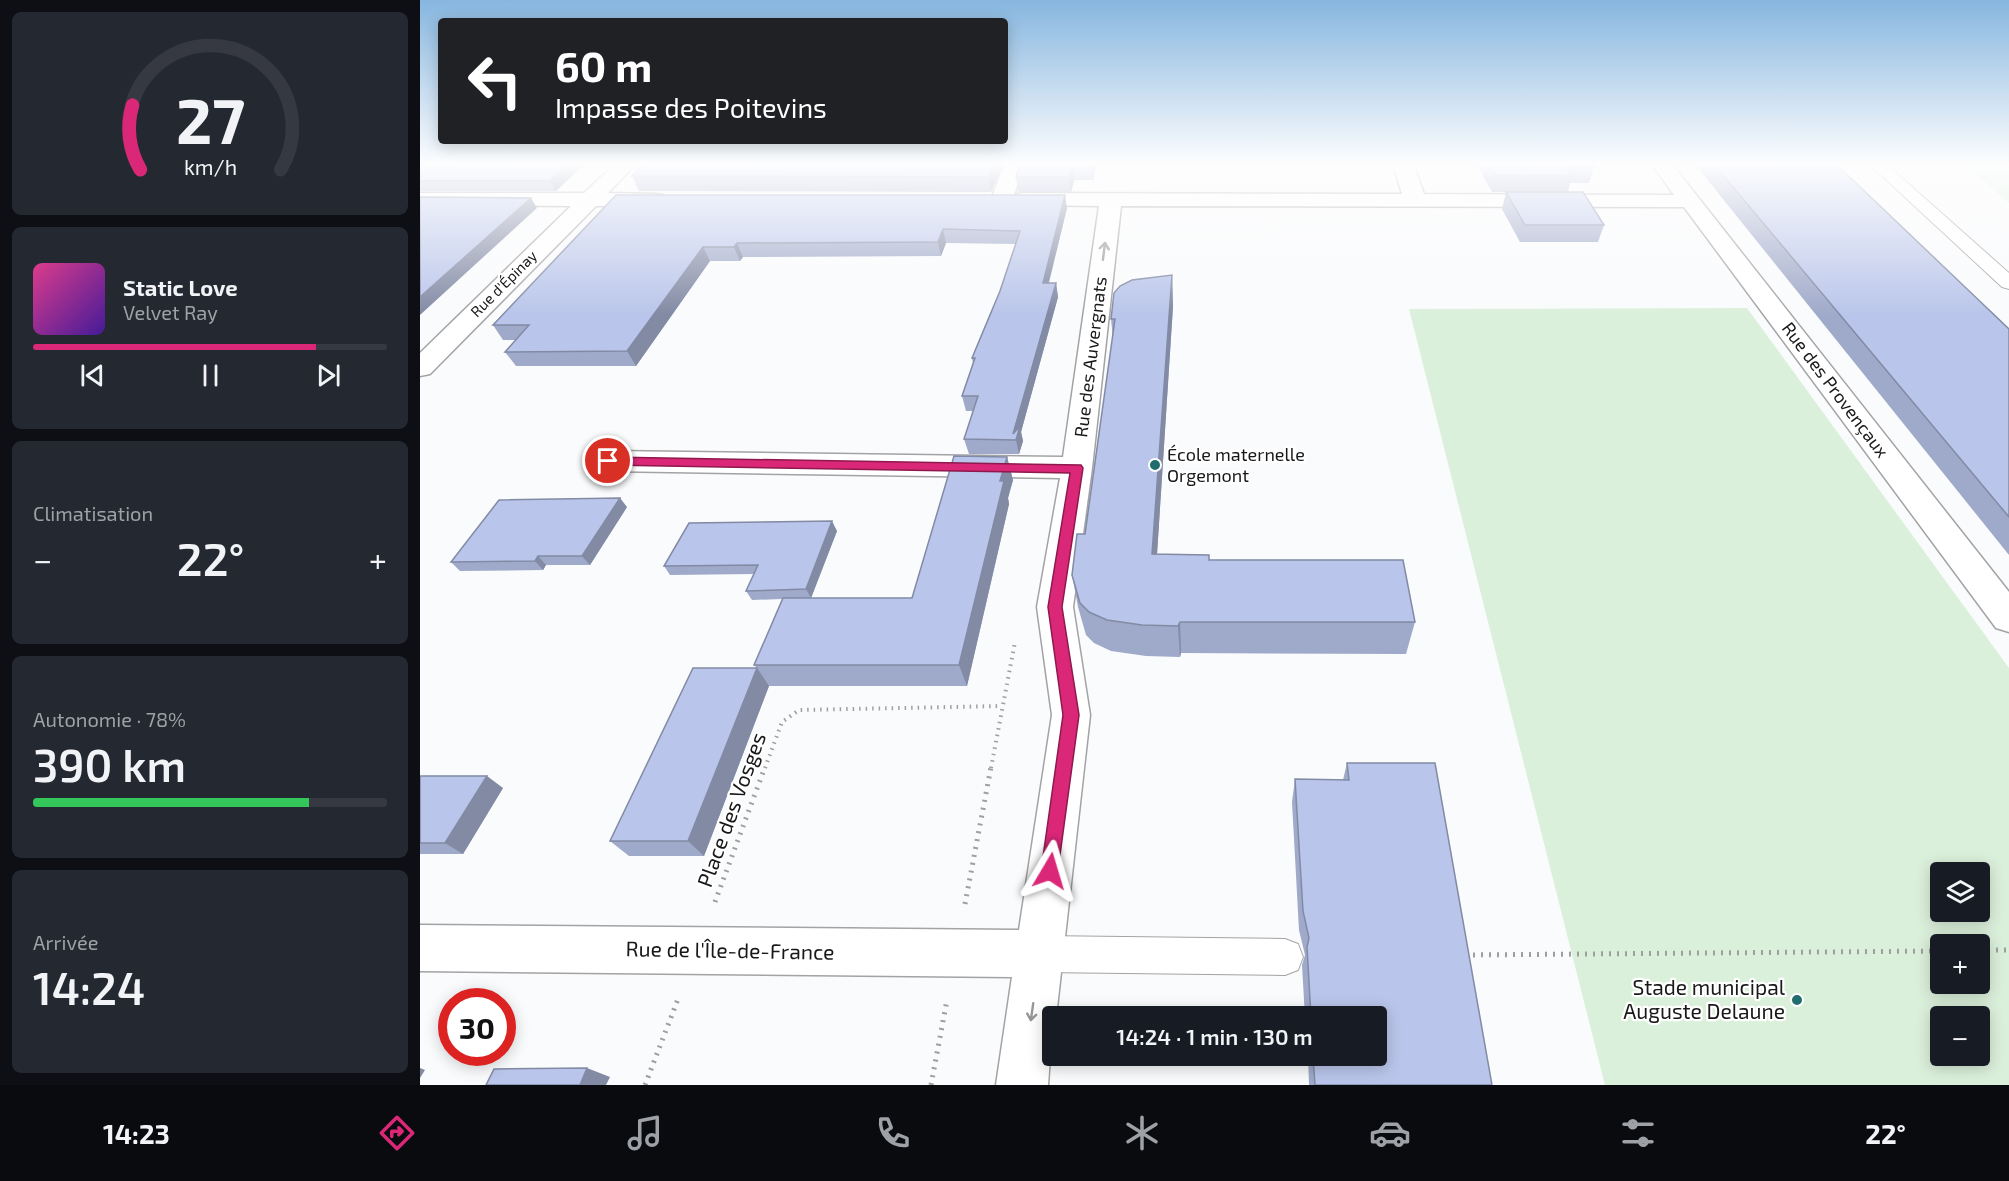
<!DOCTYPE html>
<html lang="fr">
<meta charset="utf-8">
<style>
body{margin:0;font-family:"Exo 2",sans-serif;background:#242831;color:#f1f3f6;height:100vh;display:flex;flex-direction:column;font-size:22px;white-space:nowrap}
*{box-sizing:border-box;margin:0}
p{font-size:20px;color:#9ea1a6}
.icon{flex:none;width:33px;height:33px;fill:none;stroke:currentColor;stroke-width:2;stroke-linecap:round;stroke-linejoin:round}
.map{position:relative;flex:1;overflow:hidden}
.sheet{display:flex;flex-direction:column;gap:12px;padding:12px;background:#0d0f14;width:420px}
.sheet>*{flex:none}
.top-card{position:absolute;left:18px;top:18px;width:570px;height:126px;border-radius:6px;box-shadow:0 3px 15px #0003;background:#202124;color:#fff;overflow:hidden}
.buttons{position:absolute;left:1510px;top:862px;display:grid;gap:12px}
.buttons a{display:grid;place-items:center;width:60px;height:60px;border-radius:6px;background:#171b24;box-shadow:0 3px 15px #0003;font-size:30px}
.speed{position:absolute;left:18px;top:988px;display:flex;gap:12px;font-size:30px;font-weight:700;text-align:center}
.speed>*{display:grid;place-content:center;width:78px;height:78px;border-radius:50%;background:#171b24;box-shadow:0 3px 15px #0003;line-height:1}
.speed .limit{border:9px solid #d22;background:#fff;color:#111}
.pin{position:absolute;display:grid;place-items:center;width:51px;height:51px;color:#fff;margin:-26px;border:3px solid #fff;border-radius:50%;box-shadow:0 2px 6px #0007}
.me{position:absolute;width:66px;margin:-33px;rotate:7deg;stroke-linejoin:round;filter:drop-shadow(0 0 4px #0008)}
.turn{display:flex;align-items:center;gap:21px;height:126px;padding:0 18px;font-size:27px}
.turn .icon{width:78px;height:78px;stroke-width:2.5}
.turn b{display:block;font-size:42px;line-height:51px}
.big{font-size:45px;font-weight:600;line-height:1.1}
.sheet .tile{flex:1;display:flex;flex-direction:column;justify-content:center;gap:9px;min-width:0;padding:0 21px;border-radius:9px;background:#242831}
.sheet .dial{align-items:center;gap:0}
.dial svg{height:156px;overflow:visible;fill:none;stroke:#363941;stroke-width:7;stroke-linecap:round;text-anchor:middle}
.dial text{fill:#f1f3f6;stroke:none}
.song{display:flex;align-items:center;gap:18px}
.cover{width:72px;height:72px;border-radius:9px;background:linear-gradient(135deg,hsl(330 70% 55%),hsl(260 70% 35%))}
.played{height:6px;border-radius:3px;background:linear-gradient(90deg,#db2777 80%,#363941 80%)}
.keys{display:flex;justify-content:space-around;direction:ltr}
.heat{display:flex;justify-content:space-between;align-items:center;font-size:33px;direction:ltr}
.charge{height:9px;border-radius:4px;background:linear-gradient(90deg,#34c759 78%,#363941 0)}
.trip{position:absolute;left:622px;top:1006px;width:345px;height:60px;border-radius:6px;background:#171b24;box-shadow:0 3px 15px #0003;font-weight:600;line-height:60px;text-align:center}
.tab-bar{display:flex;height:96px;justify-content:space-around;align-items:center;background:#090b0e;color:#9ea1a6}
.tab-bar .icon{width:42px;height:42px}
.tab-bar .current{color:#db2777}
.tab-bar b{font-size:27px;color:#f1f3f6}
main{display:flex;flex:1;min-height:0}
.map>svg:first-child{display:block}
.green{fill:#dbf0da;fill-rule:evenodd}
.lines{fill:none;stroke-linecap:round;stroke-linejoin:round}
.service-casing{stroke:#a3a3a5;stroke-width:2}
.minor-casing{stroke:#a3a3a5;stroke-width:3}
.path-far1{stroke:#9f9fa0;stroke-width:4;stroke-dasharray:1.5 5;stroke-linecap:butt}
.path{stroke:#9f9fa0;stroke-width:5;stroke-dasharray:2 6;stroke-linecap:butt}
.service{fill:#fff;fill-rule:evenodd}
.minor{fill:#fff;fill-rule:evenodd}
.wall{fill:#9fa9c9}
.shaded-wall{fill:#828aa4}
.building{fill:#b9c5ea;stroke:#828aa4;stroke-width:1.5}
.oneway{stroke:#979797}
.route{fill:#db2777;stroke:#8e194d;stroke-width:1.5}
.poi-dot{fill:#216d6d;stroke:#fff;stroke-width:2}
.labels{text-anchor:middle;stroke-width:4.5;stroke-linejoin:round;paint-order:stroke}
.far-street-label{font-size:15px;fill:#181818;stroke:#fff}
.street-label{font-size:18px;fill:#181818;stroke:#fff}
.poi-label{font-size:18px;fill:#181818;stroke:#fff;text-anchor:start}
.near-street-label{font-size:21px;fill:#181818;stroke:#fff}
.near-poi-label{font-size:21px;fill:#181818;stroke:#fff;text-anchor:end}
</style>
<main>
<section class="sheet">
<div class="tile dial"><svg viewBox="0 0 100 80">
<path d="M14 69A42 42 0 1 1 86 69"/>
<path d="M14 69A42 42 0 0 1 10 36" stroke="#db2777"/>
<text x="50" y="56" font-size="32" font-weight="700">27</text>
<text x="50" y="72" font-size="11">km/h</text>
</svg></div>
<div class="tile">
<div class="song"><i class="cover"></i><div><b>Static Love</b><p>Velvet Ray</p></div></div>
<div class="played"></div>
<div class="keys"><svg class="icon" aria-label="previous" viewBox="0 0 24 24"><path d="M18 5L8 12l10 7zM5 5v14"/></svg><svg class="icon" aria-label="pause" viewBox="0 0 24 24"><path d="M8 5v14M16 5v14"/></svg><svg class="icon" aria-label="next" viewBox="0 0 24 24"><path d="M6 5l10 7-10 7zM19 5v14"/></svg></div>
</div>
<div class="tile"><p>Climatisation</p>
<div class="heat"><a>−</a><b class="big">22°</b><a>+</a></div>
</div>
<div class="tile"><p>Autonomie · 78%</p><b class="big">390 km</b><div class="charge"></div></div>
<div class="tile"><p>Arrivée</p><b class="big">14:24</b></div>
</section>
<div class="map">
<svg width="1589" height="1085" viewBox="0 0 1589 1085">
<rect width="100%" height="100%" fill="#fafbfc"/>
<g class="green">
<path d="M 1544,163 L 1589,163 L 1589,203 Z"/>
<path d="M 1327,308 L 1589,668 L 1589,1085 L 1185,1085 L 989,309 ZM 1521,873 L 1560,873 L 1560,912 L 1521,912 ZM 1521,945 L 1560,945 L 1560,984 L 1521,984 ZM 1521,1017 L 1560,1017 L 1560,1056 L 1521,1056 Z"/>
</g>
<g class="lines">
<g class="service-casing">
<g id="service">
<path d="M 1448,163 L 1465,163 L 1589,273 L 1589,289 L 1582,287 Z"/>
<path d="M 620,936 L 865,939 L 878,944 L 883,957 L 878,970 L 865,975 L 620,972 L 607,967 L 602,954 L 607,941 Z"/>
</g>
</g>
<g class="minor-casing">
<g id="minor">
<path d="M 196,163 L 217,163 L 188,193 L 235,194 L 243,195 L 246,200 L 243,205 L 176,206 L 10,374 L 0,376 L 0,353 L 151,206 L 0,205 L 0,193 L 164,193 Z"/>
<path d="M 585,163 L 605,163 L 594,195 L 602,193 L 982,194 L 973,163 L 993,163 L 1004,194 L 1254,195 L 1231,163 L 1251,163 L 1589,592 L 1589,632 L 1576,628 L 1264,207 L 701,206 L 672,468 L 653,607 L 670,715 L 636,1017 L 633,1017 L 628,1085 L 576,1085 L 592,977 L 0,971 L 0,925 L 599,930 L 632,715 L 617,607 L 640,478 L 188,471 L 177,468 L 173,461 L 177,454 L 188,451 L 643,457 L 679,206 L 602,205 L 594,204 L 592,200 L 590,204 L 582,205 L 574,204 L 571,199 Z"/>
</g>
</g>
<g class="path-far1">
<path d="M 345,768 L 362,722 L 379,710 L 582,706"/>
<path d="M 571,768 L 595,642"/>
</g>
<g class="path">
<path d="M 295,902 L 345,767"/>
<path d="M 545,904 L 571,767"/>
<path d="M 1560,950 L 1589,950"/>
<path d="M 1045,955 L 1521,951"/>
<path d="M 225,1085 L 258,999"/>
<path d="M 511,1085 L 527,1000"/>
</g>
<use href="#service" class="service"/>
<use href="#minor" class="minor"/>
</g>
<g class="wall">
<path d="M 0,163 L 166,163 L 136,191 L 0,191 Z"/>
<path d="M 224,163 L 584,163 L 571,192 L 219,191 L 212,176 Z"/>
<path d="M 600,163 L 677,163 L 673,180 L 654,180 L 651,192 L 598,192 L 596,177 Z"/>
<path d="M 1056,163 L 1172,163 L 1174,167 L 1169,183 L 1150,183 L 1148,192 L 1184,225 L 1178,242 L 1100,242 L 1082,209 L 1086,192 L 1110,192 L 1072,192 Z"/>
<path d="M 1274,163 L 1415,163 L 1589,329 L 1589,555 Z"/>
<path d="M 196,195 L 647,208 L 629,283 L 636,283 L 638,297 L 601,432 L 603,441 L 599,454 L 549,454 L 544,439 L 553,411 L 546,411 L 542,396 L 553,363 L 552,358 L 580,291 L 596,244 L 526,243 L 521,256 L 323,257 L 320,261 L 290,261 L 216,366 L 96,366 L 85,352 L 96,340 L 83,340 L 73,325 Z"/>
<path d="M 752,275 L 753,306 L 737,554 L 789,560 L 995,622 L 986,654 L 761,653 L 760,657 L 726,656 L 691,651 L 674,643 L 666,635 L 658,607 L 652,575 L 665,534 L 693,339 L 691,319 Z"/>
<path d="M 587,457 L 593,480 L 588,498 L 589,504 L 547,686 L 349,686 L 284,856 L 209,856 L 190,841 L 337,668 L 334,665 L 362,599 L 332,600 L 326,591 L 334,574 L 250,575 L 244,566 L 417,531 L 391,598 L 492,598 Z"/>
<path d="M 207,507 L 170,565 L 126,565 L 123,570 L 40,571 L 31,562 Z"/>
<path d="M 927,763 L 1072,1085 L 889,1085 L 888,1056 L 957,1056 L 957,1017 L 885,1017 L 882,965 L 885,955 L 879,930 L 872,802 L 875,779 L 923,780 Z"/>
<path d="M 0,776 L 83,788 L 43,854 L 0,854 Z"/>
</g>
<g class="shaded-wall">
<path d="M 149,163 L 166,163 L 136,191 L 130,181 Z"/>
<path d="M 575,163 L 584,163 L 571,192 L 569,177 Z"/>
<path d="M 672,163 L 677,163 L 673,180 L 671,165 Z"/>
<path d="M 653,165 L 654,180 L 651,192 L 649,177 Z"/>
<path d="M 645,195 L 647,208 L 625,297 L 623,283 Z"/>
<path d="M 111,198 L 117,208 L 0,315 L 0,297 Z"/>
<path d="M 523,229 L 526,243 L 521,256 L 518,242 Z"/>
<path d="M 317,243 L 323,257 L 320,261 L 314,247 Z"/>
<path d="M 283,247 L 290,261 L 216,366 L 207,351 Z"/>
<path d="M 752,275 L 753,306 L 735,586 L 732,554 Z"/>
<path d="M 636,283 L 638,297 L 601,432 L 603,441 L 599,454 L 596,440 L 593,434 Z"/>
<path d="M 587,457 L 593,480 L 588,498 L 589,504 L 547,686 L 539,665 L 580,481 Z"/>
<path d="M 200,498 L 207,507 L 170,565 L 162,556 Z"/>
<path d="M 412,521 L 417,531 L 391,598 L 386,589 Z"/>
<path d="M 118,556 L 126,565 L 123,570 L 115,561 Z"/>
<path d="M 760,622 L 761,653 L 760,657 L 758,626 Z"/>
<path d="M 337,668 L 349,686 L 284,856 L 268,841 Z"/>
<path d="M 67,776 L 83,788 L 43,854 L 25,843 Z"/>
<path d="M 0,1068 L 5,1070 L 0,1078 Z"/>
<path d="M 167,1068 L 190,1077 L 186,1085 L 160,1085 Z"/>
</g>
<g class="building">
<path d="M 0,163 L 149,163 L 130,181 L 0,181 Z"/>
<path d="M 224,163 L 575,163 L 569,177 L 212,176 Z"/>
<path d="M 600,163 L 672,163 L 671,165 L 653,165 L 649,177 L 596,177 Z"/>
<path d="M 1068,163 L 1172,163 L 1174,167 L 1147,167 L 1152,176 L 1076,176 Z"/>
<path d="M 1293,163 L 1415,163 L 1589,329 L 1589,517 Z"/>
<path d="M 1086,192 L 1163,192 L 1184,225 L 1105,225 Z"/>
<path d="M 196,195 L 645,195 L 623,283 L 636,283 L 593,434 L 600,426 L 596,440 L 544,439 L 558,396 L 542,396 L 555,358 L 552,358 L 580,291 L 600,231 L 523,229 L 518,242 L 317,243 L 314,247 L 283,247 L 207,351 L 85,352 L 109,325 L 73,325 Z"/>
<path d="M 0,197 L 111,198 L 0,297 Z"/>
<path d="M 752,275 L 732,554 L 789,555 L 789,560 L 983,560 L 995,622 L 760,622 L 758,626 L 722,625 L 687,620 L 669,612 L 660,603 L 652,575 L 657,534 L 665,534 L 695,319 L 691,319 L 694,293 L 700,286 L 712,280 Z"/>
<path d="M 534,456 L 587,457 L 580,481 L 584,481 L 539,665 L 334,665 L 363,598 L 492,598 Z"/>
<path d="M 200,498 L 162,556 L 118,556 L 115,561 L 31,562 L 79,500 Z"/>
<path d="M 412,521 L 386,589 L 326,591 L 338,565 L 244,566 L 269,523 Z"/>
<path d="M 273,668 L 337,668 L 268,841 L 190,841 Z"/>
<path d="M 927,763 L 1015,763 L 1072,1085 L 895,1085 L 893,1056 L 957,1056 L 957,1017 L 891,1017 L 887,947 L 889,938 L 883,911 L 875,779 L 929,780 Z"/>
<path d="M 0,776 L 67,776 L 25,843 L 0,843 Z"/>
<path d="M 167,1068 L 160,1085 L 66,1085 L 74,1069 Z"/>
</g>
<defs><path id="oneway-shaft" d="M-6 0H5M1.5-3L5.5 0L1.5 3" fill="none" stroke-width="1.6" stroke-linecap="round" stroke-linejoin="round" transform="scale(1.5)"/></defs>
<g class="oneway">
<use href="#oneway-shaft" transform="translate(684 251) rotate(-83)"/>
<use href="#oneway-shaft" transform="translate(612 1012) rotate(98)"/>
</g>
<linearGradient id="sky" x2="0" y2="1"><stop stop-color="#86b6df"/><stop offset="0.52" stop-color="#fdfdfe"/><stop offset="1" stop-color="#fdfdfe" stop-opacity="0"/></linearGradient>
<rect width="1589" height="315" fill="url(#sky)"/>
<path class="route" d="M 188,457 L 661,465 L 663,468 L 642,607 L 659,715 L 637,877 L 630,880 L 624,877 L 621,871 L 643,715 L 628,607 L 650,473 L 188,465 L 182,461 Z"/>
<g class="poi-dot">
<circle cx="735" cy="465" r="6"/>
<circle cx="1377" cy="1000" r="6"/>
</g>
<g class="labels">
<g class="far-street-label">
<text transform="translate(84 284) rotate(-45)" y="5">Rue d'Épinay</text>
</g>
<g class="street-label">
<text transform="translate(671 357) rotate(-83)" y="6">Rue des Auvergnats</text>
<text transform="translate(1415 390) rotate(53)" y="6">Rue des Provençaux</text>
</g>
<g class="poi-label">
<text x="747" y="461">École maternelle<tspan x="747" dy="21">Orgemont</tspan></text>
</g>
<g class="near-street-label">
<text transform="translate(312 810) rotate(-70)" y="7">Place des Vosges</text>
<text transform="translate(310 951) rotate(1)" y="7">Rue de l'Île-de-France</text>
</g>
<g class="near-poi-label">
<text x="1365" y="995">Stade municipal<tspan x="1365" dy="24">Auguste Delaune</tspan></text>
</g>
</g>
</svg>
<div class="buttons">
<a><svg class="icon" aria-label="layers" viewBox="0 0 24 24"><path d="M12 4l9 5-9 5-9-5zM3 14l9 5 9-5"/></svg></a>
<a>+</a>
<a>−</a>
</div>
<div class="speed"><div class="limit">30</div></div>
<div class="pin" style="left:188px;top:461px;background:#d93025"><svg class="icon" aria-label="arrive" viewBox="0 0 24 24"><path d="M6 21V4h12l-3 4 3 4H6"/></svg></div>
<svg class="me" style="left:630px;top:871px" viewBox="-20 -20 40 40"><path d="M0-17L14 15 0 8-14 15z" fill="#db2777" stroke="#fff" stroke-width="4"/></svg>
<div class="trip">14:24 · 1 min · 130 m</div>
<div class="top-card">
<div class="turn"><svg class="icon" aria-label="left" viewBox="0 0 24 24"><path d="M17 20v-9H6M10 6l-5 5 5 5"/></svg><div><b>60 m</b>Impasse des Poitevins</div></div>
</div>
</div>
</main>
<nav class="tab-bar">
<b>14:23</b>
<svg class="icon current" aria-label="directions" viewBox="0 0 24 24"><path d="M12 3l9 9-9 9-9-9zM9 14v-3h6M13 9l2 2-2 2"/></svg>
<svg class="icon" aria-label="music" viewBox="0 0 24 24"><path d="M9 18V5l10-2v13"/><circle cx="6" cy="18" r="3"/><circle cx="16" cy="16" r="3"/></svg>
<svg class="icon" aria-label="phone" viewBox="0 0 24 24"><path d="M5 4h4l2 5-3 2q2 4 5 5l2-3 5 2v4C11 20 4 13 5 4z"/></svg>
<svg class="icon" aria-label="climate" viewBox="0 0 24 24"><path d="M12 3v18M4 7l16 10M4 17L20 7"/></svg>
<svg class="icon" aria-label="car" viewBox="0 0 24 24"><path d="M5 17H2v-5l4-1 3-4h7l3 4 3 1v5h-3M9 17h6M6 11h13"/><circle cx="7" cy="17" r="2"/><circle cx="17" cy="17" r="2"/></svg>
<svg class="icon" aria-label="filters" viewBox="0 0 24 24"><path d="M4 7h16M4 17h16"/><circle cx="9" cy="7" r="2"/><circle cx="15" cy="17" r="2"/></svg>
<b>22°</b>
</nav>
